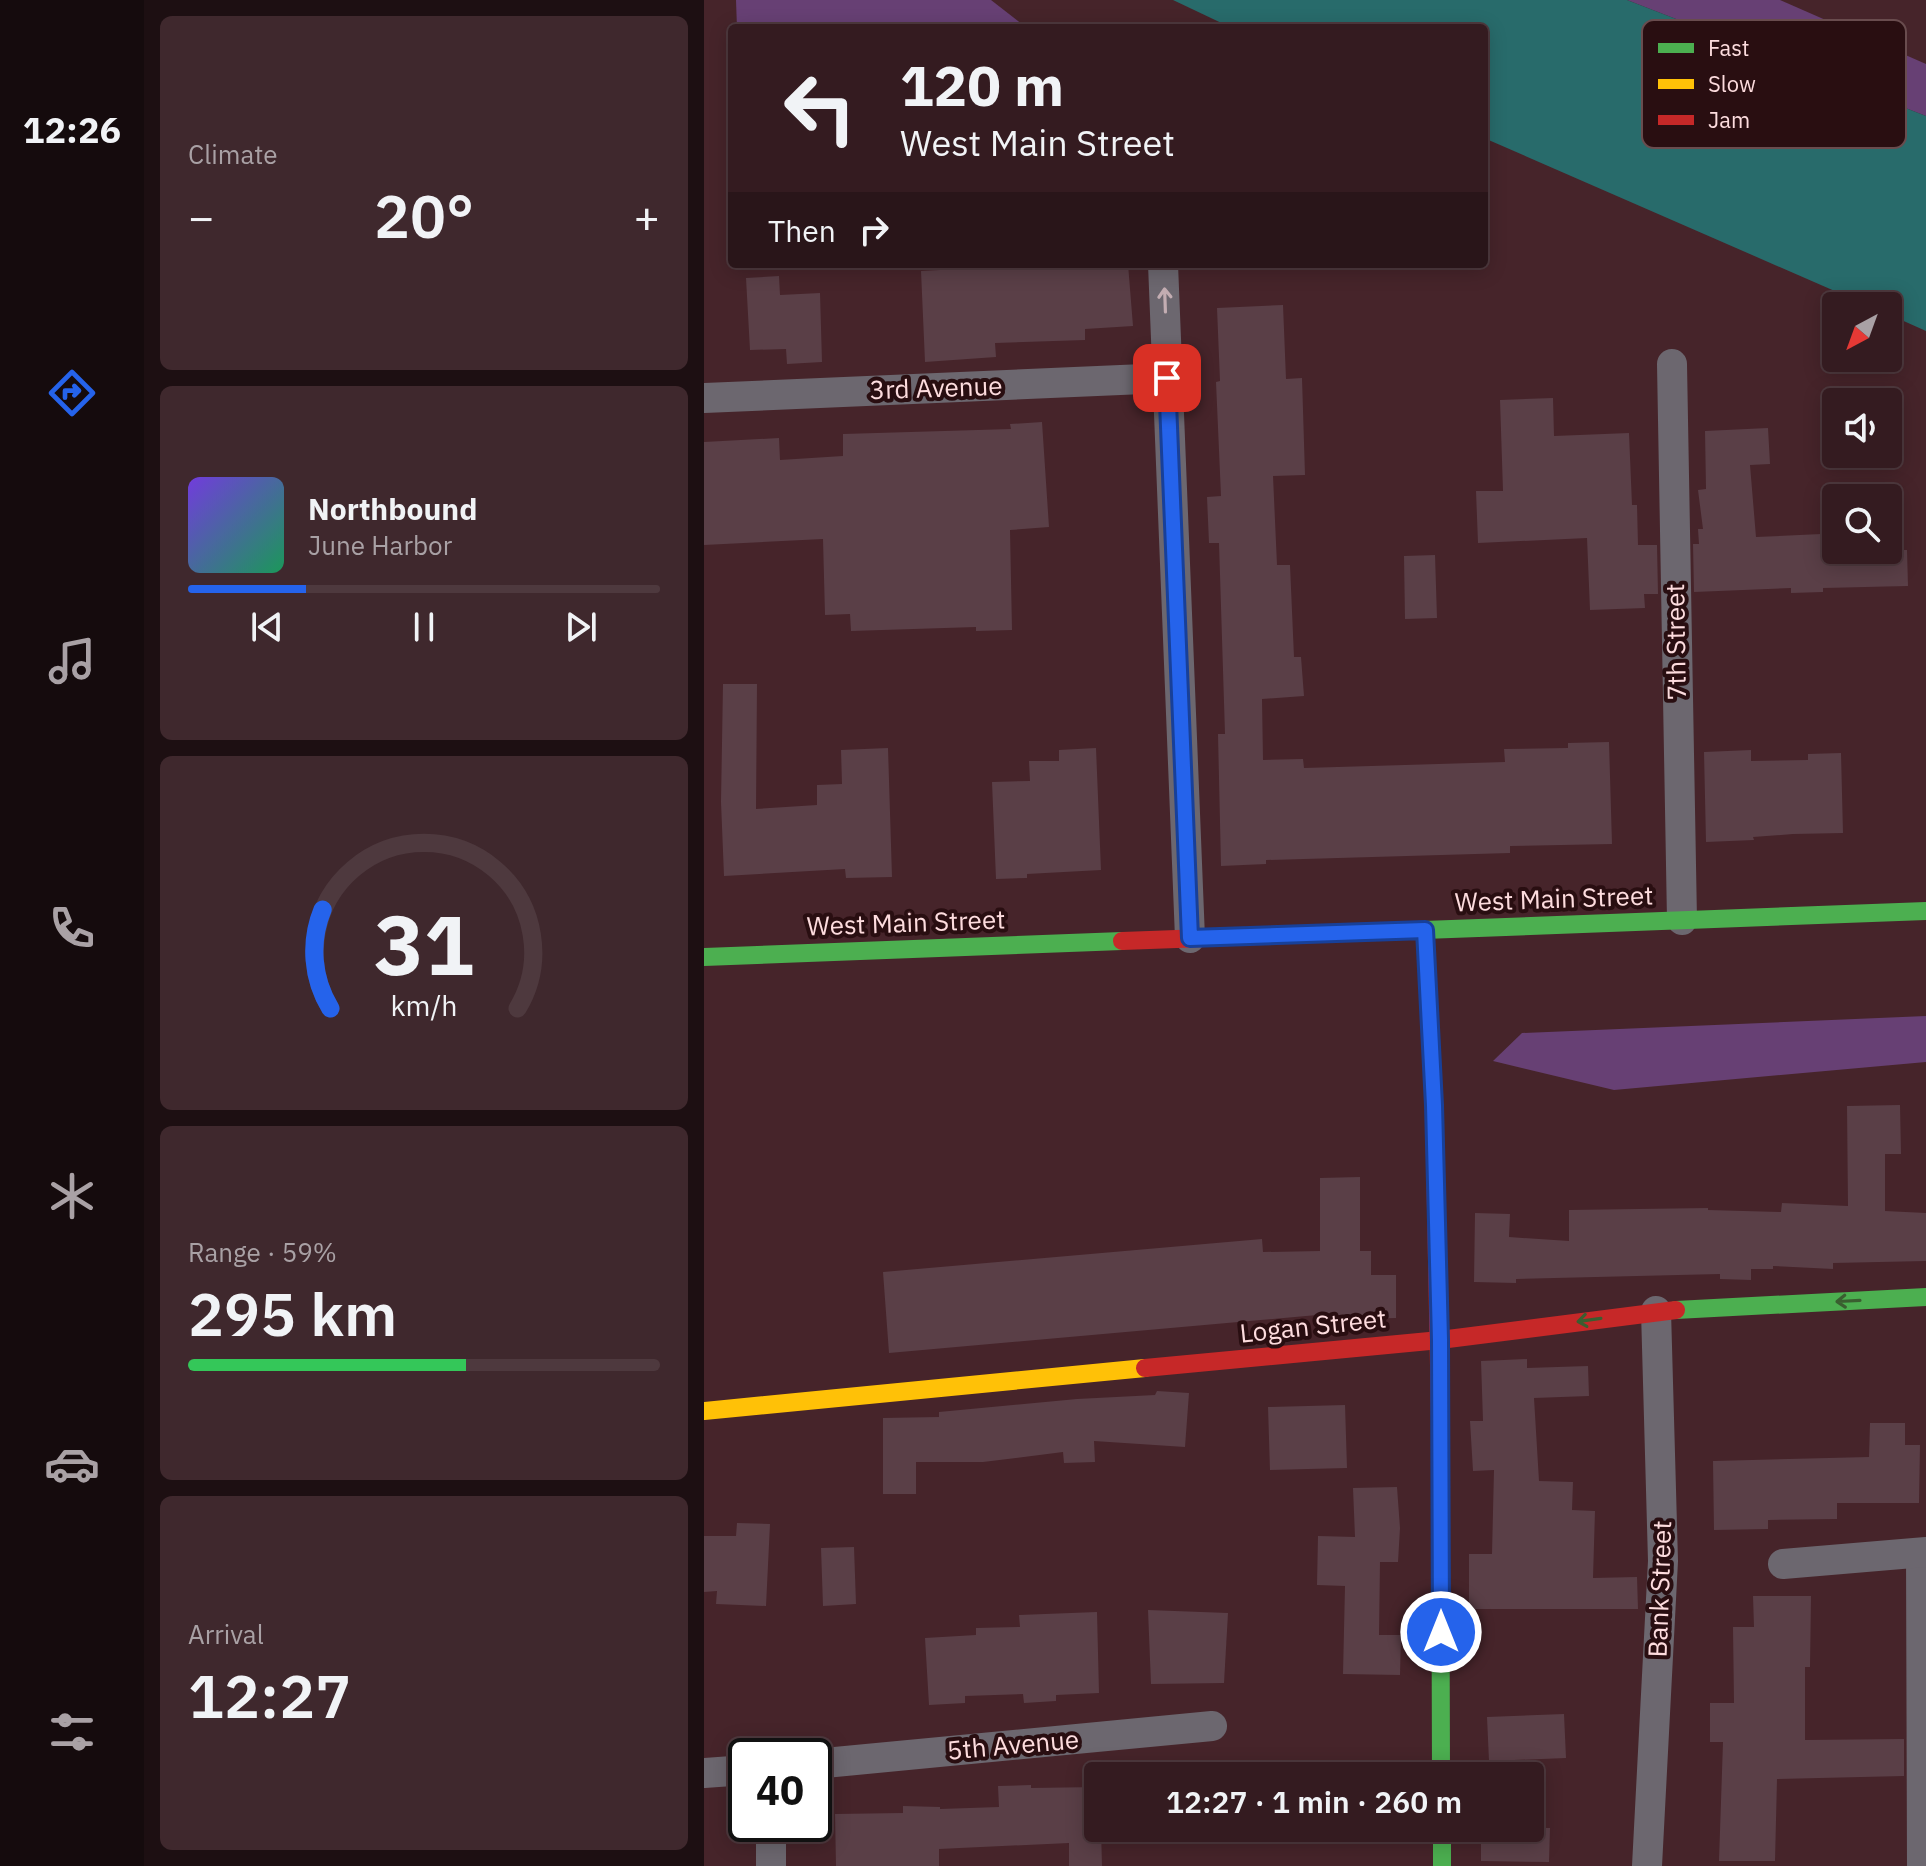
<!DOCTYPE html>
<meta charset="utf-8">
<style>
body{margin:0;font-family:"IBM Plex Sans",sans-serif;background:#3f282d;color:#f1f3f6;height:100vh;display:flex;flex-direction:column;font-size:30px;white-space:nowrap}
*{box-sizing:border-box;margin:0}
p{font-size:26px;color:#a9a1a5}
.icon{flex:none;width:44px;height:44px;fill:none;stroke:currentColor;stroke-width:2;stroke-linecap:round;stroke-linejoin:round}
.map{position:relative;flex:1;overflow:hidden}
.sheet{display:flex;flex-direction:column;gap:16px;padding:16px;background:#1d0f12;width:560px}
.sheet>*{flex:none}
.guide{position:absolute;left:24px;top:24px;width:760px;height:244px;border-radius:8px;box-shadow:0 4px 20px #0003,0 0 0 2px #4e393e;background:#341b20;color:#f1f3f6;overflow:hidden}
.needle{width:52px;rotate:221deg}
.buttons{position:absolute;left:1118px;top:292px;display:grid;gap:16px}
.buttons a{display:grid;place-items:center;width:80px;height:80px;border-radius:8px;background:#341b20;box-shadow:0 4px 20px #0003,0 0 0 2px #4e393e;font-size:40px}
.speed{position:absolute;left:24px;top:1738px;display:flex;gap:16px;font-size:40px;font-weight:700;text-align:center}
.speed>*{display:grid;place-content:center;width:104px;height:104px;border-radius:50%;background:#341b20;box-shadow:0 4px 20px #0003,0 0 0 2px #4e393e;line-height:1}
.speed .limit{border:4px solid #111;border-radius:12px;background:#fff;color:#111}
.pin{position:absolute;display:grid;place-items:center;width:68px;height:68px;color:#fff;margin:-34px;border-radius:16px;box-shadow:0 4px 12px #0006}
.me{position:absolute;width:88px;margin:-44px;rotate:0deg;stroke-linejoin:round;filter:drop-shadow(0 0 6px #0008)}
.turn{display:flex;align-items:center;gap:28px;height:168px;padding:0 40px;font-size:36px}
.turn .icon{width:104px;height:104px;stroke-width:2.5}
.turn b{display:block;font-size:56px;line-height:68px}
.then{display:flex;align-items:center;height:76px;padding:0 40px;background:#0003;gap:16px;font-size:30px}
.big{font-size:60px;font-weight:600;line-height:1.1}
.sheet .tile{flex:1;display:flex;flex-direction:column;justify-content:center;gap:12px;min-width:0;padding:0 28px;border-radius:12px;background:#3f282d}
.sheet .dial{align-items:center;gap:0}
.dial svg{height:208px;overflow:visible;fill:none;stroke:#4e393e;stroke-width:7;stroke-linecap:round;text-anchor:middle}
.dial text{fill:#f1f3f6;stroke:none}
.song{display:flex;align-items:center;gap:24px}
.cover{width:96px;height:96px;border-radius:12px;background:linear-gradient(135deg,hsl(260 70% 55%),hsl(150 70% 35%))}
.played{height:8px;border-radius:4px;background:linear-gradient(90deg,#2563eb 25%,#4e393e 25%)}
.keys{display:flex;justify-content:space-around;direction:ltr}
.heat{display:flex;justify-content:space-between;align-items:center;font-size:44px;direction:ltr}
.charge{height:12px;border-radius:6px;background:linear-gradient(90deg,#34c759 59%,#4e393e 0)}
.trip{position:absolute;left:380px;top:1762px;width:460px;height:80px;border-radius:8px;background:#341b20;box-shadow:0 4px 20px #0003,0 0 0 2px #4e393e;font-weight:600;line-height:80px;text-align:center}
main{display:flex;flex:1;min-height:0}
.tab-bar{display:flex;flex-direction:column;width:144px;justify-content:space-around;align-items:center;background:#150b0d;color:#a9a1a5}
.tab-bar .icon{width:56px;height:56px}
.tab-bar .current{color:#2563eb}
.tab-bar b{font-size:36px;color:#f1f3f6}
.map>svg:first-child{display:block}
.green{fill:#674074}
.water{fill:#286b6b}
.building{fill:#5a3f47}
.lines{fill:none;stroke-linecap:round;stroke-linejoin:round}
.street{stroke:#6c676f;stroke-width:30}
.fast{stroke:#4caf50;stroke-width:18}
.slow{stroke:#ffc107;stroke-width:18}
.jam{stroke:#c62828;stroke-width:18}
.oneway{stroke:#c3adb2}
.oneway2{stroke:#3a5e30}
.route-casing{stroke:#184099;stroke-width:20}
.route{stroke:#2563eb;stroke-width:14}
.labels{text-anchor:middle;stroke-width:8;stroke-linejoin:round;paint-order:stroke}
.street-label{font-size:26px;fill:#fddcde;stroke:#290e11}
.key{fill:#290e11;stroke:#694c4e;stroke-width:2}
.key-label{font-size:22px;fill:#fddcde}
</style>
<main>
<nav class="tab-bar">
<b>12:26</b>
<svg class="icon current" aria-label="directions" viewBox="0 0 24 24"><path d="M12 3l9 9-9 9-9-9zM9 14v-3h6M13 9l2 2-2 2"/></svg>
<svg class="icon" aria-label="music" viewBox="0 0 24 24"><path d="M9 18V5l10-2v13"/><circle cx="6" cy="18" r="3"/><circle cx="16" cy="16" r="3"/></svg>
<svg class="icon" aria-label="phone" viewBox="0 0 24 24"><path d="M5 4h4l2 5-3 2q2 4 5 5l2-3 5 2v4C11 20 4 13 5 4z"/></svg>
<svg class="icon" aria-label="climate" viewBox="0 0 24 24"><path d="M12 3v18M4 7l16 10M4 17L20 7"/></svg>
<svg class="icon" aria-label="car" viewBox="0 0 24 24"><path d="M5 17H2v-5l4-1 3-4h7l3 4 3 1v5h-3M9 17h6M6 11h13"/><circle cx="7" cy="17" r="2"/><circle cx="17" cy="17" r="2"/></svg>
<svg class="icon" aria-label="filters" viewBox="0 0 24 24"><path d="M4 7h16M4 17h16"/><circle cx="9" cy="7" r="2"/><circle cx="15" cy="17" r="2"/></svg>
</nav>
<section class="sheet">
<div class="tile"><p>Climate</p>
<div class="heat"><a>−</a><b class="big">20°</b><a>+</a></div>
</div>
<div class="tile">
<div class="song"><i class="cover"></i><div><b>Northbound</b><p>June Harbor</p></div></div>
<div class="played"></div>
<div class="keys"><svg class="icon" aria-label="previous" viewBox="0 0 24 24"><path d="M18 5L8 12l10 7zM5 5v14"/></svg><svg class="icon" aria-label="pause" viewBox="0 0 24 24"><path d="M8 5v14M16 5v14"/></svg><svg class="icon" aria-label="next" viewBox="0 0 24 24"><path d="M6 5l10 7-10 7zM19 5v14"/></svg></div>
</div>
<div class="tile dial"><svg viewBox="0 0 100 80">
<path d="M14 69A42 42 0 1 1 86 69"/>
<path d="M14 69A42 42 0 0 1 11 31" stroke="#2563eb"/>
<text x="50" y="56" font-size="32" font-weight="700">31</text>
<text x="50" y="72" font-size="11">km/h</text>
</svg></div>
<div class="tile"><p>Range · 59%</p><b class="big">295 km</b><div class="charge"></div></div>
<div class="tile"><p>Arrival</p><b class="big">12:27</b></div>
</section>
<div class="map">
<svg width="1222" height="1866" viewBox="0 0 1222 1866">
<rect width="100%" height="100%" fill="#46242a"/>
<g class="green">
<path d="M 32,0 L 287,0 L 323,28 L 33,28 Z"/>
<path d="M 923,0 L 1076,0 L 1222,64 L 1222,116 Z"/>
<path d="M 1222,1016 L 1222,1062 L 910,1090 L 789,1061 L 818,1033 Z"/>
</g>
<path class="water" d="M 469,0 L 923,0 L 1222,116 L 1222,331 L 1184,314 L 1184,306 L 1165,306 L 780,138 L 780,28 L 528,28 Z"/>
<g class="building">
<path d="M 349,264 L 424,264 L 429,326 L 381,329 L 381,340 L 291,343 L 292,357 L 221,362 L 217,271 Z"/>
<path d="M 75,276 L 76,295 L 116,293 L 118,362 L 83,364 L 82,349 L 46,350 L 42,278 Z"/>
<path d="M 579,305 L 582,379 L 598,378 L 601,475 L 569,476 L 573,565 L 586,565 L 590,657 L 597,657 L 600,696 L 558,699 L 559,760 L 599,759 L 600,768 L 801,762 L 800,749 L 864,748 L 864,743 L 905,742 L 908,844 L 806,846 L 806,853 L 562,860 L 562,864 L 517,866 L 514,734 L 521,734 L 515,543 L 505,543 L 503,497 L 517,496 L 512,382 L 516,381 L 513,308 Z"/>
<path d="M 849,398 L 850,436 L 925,433 L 928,505 L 933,505 L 934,545 L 953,545 L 954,594 L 940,594 L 941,608 L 886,610 L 883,538 L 774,543 L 772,491 L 799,491 L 796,400 Z"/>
<path d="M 338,422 L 345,527 L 306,530 L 308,630 L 272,631 L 272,627 L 147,631 L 146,614 L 121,615 L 119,539 L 0,545 L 0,442 L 75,438 L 76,460 L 139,456 L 139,434 L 307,429 L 306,424 Z"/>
<path d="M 1064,428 L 1066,464 L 1046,465 L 1052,537 L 1117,534 L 1118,550 L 1203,550 L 1204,586 L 1119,588 L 1119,592 L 1087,593 L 1087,588 L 990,592 L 989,544 L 995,544 L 994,529 L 999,529 L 994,490 L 1002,489 L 1001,431 Z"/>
<path d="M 731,555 L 733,618 L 701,619 L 700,556 Z"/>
<path d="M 19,684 L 53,684 L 52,809 L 113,805 L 113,785 L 138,784 L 137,750 L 184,748 L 188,877 L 142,878 L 141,869 L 20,876 L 17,802 Z"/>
<path d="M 392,748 L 397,870 L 323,874 L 323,878 L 292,879 L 288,782 L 326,781 L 325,761 L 355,761 L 355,750 Z"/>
<path d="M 1047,750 L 1047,761 L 1104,760 L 1104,754 L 1137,753 L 1139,833 L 1089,834 L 1049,837 L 1050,840 L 1002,842 L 1000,752 Z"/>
<path d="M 1196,1105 L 1197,1154 L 1181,1154 L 1181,1211 L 1222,1213 L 1222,1261 L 1129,1263 L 1129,1269 L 1069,1266 L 1069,1269 L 1047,1269 L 1047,1280 L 1016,1279 L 1016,1274 L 812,1279 L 812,1283 L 770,1282 L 771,1213 L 806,1214 L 805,1237 L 865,1241 L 865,1210 L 1004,1208 L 1004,1210 L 1077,1212 L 1078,1203 L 1144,1206 L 1143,1106 Z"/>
<path d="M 656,1177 L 656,1251 L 667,1251 L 667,1275 L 692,1275 L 692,1318 L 613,1320 L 613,1315 L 185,1353 L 179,1272 L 558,1239 L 559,1252 L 616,1251 L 616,1178 Z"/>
<path d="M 823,1359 L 823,1368 L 884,1366 L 885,1396 L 830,1398 L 835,1481 L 869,1482 L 868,1510 L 891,1511 L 889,1578 L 933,1577 L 934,1609 L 765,1609 L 765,1554 L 788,1554 L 790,1470 L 769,1471 L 766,1421 L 779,1421 L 777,1361 Z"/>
<path d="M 453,1391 L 485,1393 L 481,1447 L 390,1441 L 391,1462 L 360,1463 L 359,1452 L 279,1462 L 212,1462 L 212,1494 L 179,1494 L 179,1418 L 235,1417 L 235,1412 L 373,1399 L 451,1395 Z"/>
<path d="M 641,1405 L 643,1468 L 566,1470 L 564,1407 Z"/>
<path d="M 1166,1423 L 1201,1423 L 1201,1445 L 1216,1445 L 1215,1503 L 1133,1503 L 1133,1519 L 1064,1520 L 1064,1529 L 1010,1530 L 1009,1461 L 1165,1457 Z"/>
<path d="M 693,1487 L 696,1528 L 694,1562 L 676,1562 L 675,1635 L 697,1635 L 696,1675 L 639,1674 L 641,1586 L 613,1585 L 614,1536 L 651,1537 L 649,1488 Z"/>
<path d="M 33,1523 L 66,1524 L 62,1606 L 12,1604 L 13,1591 L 0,1592 L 0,1536 L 32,1536 Z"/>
<path d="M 150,1547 L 152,1604 L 119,1606 L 117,1548 Z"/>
<path d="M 1049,1596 L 1107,1596 L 1106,1667 L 1101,1667 L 1101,1740 L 1200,1739 L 1200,1776 L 1073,1779 L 1071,1861 L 1015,1861 L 1019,1742 L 1006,1742 L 1006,1703 L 1030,1703 L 1029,1627 L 1050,1627 Z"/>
<path d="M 444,1610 L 524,1613 L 520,1683 L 447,1684 Z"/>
<path d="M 393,1612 L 395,1693 L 352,1695 L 352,1701 L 320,1703 L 319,1694 L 261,1696 L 261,1703 L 225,1705 L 221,1638 L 272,1635 L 272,1628 L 316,1627 L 315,1615 Z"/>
<path d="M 860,1714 L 862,1758 L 785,1761 L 783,1717 Z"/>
<path d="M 327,1785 L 327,1788 L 394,1787 L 394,1828 L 397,1828 L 398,1866 L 365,1866 L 365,1843 L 235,1849 L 235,1866 L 132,1866 L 131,1814 L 199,1813 L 199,1806 L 236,1807 L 236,1809 L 295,1807 L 294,1786 Z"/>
<path d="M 777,1828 L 846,1828 L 845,1862 L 777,1861 Z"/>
</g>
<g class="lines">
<g class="street">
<path d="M 459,264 L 486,938"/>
<path d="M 968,364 L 978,920"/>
<path d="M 0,398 L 463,378"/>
<path d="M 1217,1553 L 1218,1866"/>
<path d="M 1079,1564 L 1222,1552"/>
<path d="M 110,1764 L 508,1726"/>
<path d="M 0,1773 L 42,1770"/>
<path d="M 67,1824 L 67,1866"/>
<path d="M 943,1866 L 959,1561 L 952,1311"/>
</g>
<g class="fast">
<path d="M 720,930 L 1222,911"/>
<path d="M 0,957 L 418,941"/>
<path d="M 972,1310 L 1222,1297"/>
<path d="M 736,1418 L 737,1776"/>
<path d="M 738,1828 L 738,1866"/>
</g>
<path class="slow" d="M 0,1411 L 441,1368"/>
<g class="jam">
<path d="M 721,930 L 730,1105 L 736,1418"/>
<path d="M 418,941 L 720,930"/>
<path d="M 441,1368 L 736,1340 L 972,1310"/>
</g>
</g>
<defs><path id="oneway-shaft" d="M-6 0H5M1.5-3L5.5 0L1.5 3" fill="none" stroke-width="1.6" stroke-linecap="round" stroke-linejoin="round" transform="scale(2)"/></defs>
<use class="oneway" href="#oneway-shaft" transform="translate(461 300) rotate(-92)"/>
<g class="oneway2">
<use href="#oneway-shaft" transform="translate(1144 1301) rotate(177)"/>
<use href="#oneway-shaft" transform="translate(885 1320) rotate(172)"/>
</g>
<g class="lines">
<g class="route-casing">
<path id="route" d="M 463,378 L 486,938 L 721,930 L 730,1105 L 736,1340 L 737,1632"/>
</g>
<use href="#route" class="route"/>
</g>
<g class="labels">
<g class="street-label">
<text transform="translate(232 388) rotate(-2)" y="9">3rd Avenue</text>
<text transform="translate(972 642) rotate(-91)" y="9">7th Street</text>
<text transform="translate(850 899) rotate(-2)" y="9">West Main Street</text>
<text transform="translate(202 923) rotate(-2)" y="9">West Main Street</text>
<text transform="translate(609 1326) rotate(-6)" y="9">Logan Street</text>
<text transform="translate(956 1589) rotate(-88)" y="9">Bank Street</text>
<text transform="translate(309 1745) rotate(-5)" y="9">5th Avenue</text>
</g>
</g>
<rect x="938" y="20" width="264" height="128" rx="12" class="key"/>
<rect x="954" y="43" width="36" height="10" fill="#4caf50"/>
<rect x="954" y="79" width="36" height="10" fill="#ffc107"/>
<rect x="954" y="115" width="36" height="10" fill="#c62828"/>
<g class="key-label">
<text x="1004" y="56">Fast</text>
<text x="1004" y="92">Slow</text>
<text x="1004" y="128">Jam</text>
</g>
</svg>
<div class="buttons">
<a><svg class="needle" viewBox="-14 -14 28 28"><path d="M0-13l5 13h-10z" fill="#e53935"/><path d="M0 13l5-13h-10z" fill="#a9a1a5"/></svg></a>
<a><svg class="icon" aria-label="sound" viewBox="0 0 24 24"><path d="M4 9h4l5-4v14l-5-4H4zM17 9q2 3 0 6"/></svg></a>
<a><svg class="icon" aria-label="search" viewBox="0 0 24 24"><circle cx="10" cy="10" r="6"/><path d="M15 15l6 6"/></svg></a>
</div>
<div class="speed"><div class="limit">40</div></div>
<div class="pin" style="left:463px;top:378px;background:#d93025"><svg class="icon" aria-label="arrive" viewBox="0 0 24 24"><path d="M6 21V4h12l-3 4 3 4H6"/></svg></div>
<svg class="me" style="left:737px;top:1632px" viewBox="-20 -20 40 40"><circle r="17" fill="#2563eb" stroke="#fff" stroke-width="3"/><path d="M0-11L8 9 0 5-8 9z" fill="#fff"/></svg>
<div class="trip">12:27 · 1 min · 260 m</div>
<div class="guide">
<div class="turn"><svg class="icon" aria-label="left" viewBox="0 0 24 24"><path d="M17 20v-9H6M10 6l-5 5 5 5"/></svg><div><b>120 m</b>West Main Street</div></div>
<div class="then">Then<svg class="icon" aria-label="right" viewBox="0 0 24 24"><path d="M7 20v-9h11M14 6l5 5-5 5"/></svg></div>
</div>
</div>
</main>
